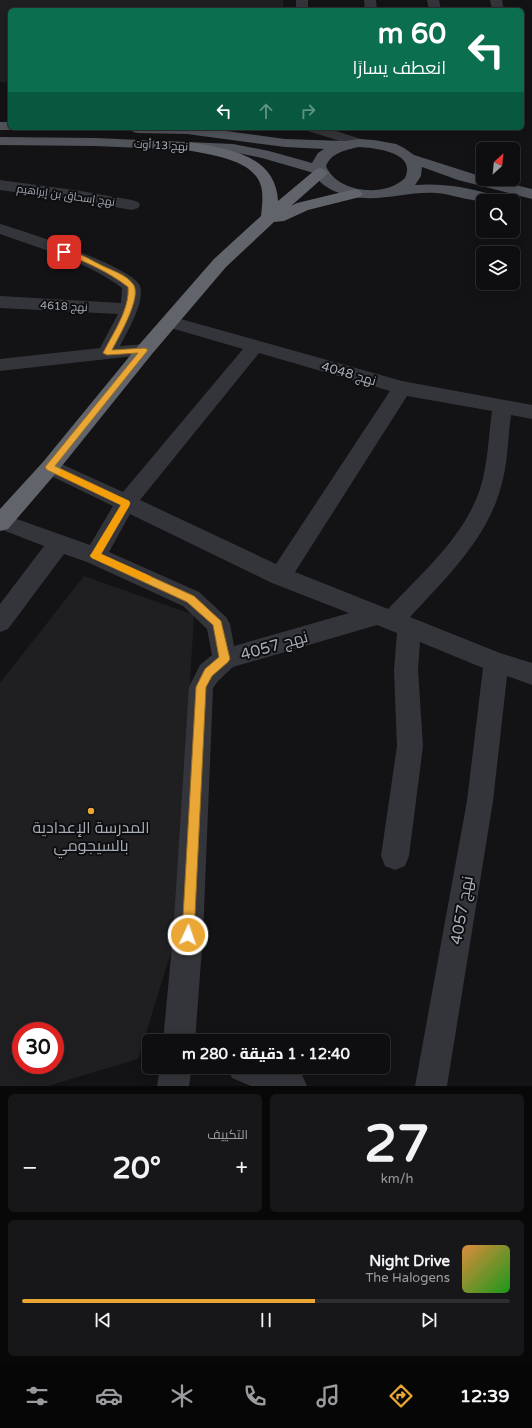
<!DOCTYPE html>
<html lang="ar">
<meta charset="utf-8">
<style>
body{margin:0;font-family:"Varela Round",Cairo,sans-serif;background:#171719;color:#f1f3f6;direction:rtl;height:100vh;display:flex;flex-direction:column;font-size:15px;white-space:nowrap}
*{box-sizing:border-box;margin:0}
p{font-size:13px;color:#9b9c9f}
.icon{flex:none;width:22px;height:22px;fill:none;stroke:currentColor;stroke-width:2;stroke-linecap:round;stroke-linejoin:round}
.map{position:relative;height:1086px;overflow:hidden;direction:ltr}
.details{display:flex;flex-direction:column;gap:8px;padding:8px;background:#080809;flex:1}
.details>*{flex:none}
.hud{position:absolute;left:8px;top:8px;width:516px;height:122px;border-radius:6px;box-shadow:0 2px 10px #0003,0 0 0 1px #2e2e30;direction:rtl;background:#0b6e4f;color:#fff;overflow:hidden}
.needle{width:26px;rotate:27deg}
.controls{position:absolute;left:476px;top:142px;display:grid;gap:8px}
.controls a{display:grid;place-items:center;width:44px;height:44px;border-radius:6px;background:#0e0e10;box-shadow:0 2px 10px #0003,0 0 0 1px #2e2e30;font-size:20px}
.speed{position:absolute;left:12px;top:1022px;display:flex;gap:8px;font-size:20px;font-weight:700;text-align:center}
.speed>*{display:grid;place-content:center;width:52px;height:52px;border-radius:50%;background:#0e0e10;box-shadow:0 2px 10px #0003,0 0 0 1px #2e2e30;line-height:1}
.speed .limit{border:6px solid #d22;background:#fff;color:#111}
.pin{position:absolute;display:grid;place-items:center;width:34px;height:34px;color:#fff;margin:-17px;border-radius:8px;box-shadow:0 2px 6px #0006}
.me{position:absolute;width:44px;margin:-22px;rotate:3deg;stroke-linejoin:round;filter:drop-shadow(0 0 3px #0008)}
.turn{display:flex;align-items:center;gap:14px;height:84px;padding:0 12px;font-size:18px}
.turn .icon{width:52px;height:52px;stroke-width:2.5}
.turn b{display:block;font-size:28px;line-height:34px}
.lanes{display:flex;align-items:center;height:38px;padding:0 12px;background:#0003;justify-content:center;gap:20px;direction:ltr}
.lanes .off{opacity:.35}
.big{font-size:30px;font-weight:800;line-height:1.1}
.details .widget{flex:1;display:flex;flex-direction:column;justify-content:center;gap:6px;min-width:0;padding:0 14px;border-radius:6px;background:#171719}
.details .dial{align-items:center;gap:0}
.dial b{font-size:52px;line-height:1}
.song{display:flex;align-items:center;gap:12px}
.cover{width:48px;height:48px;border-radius:6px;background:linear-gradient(135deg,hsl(30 70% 55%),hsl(120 70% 35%))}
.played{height:4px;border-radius:2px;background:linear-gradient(90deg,#eaa736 60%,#2e2e30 60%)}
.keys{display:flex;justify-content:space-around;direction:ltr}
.heat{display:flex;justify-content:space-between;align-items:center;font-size:22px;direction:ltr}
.details .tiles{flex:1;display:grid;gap:8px;grid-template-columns:1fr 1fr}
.widget:last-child{grid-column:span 2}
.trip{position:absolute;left:142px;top:1034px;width:248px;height:40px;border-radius:6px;background:#0e0e10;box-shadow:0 2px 10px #0003,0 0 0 1px #2e2e30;font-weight:800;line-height:40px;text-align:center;direction:rtl}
.tab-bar{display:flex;height:64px;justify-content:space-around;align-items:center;background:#060606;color:#9b9c9f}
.tab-bar .icon{width:28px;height:28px}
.tab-bar .on{color:#eaa736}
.tab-bar b{font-size:18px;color:#f1f3f6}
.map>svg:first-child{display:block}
.built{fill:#1f1f22;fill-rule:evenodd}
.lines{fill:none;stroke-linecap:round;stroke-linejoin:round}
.minor{fill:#34353a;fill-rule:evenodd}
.major{fill:#505359;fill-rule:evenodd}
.highway{fill:#61646a;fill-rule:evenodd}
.route{fill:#eaa736;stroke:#986d23}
.slow{fill:#f59e0b}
.poi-dot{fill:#eaa736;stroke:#0e0e10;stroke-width:1.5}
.labels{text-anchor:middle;stroke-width:4;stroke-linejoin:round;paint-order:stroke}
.far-street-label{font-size:11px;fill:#a5abb5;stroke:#0e0e10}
.street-label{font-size:13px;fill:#a5abb5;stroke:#0e0e10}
.near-street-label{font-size:16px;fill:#a5abb5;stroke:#0e0e10}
.near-poi-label{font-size:16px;fill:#a5abb5;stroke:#0e0e10}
</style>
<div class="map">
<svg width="532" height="1086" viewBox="0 0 532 1086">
<rect width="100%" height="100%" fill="#131315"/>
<g class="built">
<path d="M 0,0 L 283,0 L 283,10 L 10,10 L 10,82 L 0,82 Z"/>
<path d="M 84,576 L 194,615 L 175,939 L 138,1059 L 48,1086 L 0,1086 L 0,683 ZM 21,1031 L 55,1031 L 55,1065 L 21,1065 Z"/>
</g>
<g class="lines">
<g class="minor">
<rect x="296" y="0" width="12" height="10"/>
<path d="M 364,0 L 376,0 L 377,10 L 365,10 Z"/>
<path d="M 427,0 L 439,0 L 441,10 L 429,10 Z"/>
<path d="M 490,0 L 502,0 L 504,10 L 492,10 Z"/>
<path d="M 306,128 L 327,128 L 364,140 L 366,143 L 364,146 L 359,147 L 308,131 Z"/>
<path d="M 0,180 L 81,191 L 132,200 L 138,202 L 140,205 L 138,208 L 132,210 L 81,201 L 0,190 Z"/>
<path d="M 0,224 C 22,230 133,267 140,286 C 145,303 127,332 120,346 L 145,344 L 152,346 L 154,350 L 152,354 L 0,371 L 0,359 L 100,348 L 118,314 L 0,308 L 0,296 L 121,303 L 122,288 C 86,261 42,249 0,234 Z"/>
<path d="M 170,316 L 402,381 L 532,405 L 532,419 L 511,415 C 508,436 508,458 503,479 C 491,535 447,577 410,617 L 500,653 L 532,663 L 532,685 L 507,676 L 493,801 L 447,1086 L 415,1086 L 467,801 L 483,668 L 420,642 L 418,670 L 423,746 L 409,856 L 405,866 L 395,870 L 385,866 L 381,856 L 397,746 L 394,670 L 397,633 L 377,625 L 233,667 L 218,681 L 213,688 L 203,935 L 195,1041 L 163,1041 L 173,935 L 189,687 L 200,665 L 212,655 L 207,629 L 183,606 L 87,562 L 64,554 L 8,629 L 0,632 L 0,604 L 44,546 L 0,529 L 0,513 L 90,545 L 113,506 L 43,472 L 40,467 L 43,462 L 50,459 L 57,462 L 123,492 L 243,349 L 164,326 L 161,322 L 164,318 ZM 259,353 L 390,391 L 276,564 L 140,500 ZM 407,396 L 492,411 C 489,433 488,457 483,478 C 471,531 424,571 388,609 L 295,572 ZM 130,514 L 272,583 L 349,613 L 234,646 L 230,624 L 226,617 L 199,592 L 109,552 Z"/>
<path d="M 160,1067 L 192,1067 L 189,1086 L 157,1086 Z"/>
<path d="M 227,1067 L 284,1067 L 302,1075 L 307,1086 L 251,1086 L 232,1078 Z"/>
</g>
<g class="major">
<path d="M 0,122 L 10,122 L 10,128 L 16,128 L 10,130 L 0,130 Z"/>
<path d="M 132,128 L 204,128 L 285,139 L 345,141 L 359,139 L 374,140 L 396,144 L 404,148 L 414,155 L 483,177 L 483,179 L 490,179 L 532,189 L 532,199 L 458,180 L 422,167 L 421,176 L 415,185 C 442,183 465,187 490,194 L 493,197 L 490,200 C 476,204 453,194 436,193 C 401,191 370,207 334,191 C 326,187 318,182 314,173 L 262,158 L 233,152 L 95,146 L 0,145 L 0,137 L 95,138 L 233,144 L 269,151 L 312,163 L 318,153 L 324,149 L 285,147 L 187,134 L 138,133 L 133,132 ZM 359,147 C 375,148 417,152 405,178 C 385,198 337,193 326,166 C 332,152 346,150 359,147 Z"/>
</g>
<path class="highway" d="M 188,142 C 225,148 276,154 278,201 L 315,170 L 320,168 L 325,170 L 328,173 L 325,176 L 291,206 L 297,203 L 355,189 L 360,191 L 363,194 L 360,197 L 308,210 L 284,221 L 274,222 L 226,267 L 152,354 L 57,472 L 8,529 L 0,531 L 0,509 L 43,462 L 138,346 L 214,259 L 261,216 C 262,206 264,193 260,183 C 249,157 206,155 183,149 L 181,146 L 183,143 Z"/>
</g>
<path class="route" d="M 62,250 C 73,249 89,259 99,264 C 110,270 126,274 133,284 C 143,296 118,338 112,350 L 145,348 L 148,350 L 55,466 L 129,501 L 130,503 L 129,506 L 101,554 L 194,596 L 221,621 L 230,659 L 228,662 L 212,676 L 206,687 L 194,935 L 193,939 L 188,941 L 184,939 L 182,935 L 196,687 L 205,669 L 219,657 L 213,625 L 187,602 L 92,558 L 90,556 L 92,553 L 121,505 L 47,470 L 45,467 L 138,353 L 107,355 L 103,353 C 113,333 130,309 128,287 C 109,272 84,261 62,253 Z"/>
<path class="slow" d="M 62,470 L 129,501 L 130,503 L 129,506 L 101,554 L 150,576 L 152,579 L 150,581 L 144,581 L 92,558 L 90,556 L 92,553 L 121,505 L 59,475 L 58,473 Z"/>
<circle class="poi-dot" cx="91" cy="811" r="4"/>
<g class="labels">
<g class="far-street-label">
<text transform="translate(161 145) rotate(3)" y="4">نهج 13 أوت</text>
<text transform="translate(66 195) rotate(8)" y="4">نهج إسحاق بن إبراهيم</text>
<text transform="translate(64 306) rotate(3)" y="4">نهج 4618</text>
</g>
<g class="street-label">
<text transform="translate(349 373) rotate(16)" y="5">نهج 4048</text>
</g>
<g class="near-street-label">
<text transform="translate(274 645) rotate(-16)" y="6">نهج 4057</text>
<text transform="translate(461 910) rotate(-80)" y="6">نهج 4057</text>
</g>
<g class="near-poi-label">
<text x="91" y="833">المدرسة الإعدادية<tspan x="91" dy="18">بالسيجومي</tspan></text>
</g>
</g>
</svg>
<div class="controls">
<a><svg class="needle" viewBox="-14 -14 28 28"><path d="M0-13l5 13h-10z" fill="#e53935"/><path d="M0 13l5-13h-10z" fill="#9b9c9f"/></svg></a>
<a><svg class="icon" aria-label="search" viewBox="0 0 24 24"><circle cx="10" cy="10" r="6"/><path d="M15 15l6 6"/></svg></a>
<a><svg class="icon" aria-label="layers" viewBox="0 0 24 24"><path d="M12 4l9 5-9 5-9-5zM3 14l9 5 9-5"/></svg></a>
</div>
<div class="speed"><div class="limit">30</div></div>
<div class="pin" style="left:64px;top:252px;background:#d93025"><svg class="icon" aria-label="arrive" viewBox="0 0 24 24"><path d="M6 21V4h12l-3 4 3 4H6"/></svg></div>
<svg class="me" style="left:188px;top:935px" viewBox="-20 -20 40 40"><circle r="17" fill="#eaa736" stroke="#fff" stroke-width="3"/><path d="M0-11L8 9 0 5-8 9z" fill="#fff"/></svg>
<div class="trip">12:40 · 1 دقيقة · 280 m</div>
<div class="hud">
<div class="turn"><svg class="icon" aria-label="left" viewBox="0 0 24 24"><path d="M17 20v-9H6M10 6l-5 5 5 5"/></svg><div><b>60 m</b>انعطف يسارًا</div></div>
<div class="lanes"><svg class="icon" aria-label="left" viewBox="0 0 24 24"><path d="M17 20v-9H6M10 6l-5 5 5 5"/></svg><svg class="icon off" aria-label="ahead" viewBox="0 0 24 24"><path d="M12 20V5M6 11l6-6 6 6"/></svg><svg class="icon off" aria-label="right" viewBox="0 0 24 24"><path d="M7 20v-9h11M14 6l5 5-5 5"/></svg></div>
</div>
</div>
<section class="details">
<div class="tiles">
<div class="widget dial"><b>27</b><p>km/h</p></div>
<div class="widget"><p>التكييف</p>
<div class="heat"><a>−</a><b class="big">20°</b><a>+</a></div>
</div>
<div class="widget">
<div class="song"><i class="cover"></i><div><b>Night Drive</b><p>The Halogens</p></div></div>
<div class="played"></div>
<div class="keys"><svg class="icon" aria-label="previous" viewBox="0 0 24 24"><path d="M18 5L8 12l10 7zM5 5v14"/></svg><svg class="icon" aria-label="pause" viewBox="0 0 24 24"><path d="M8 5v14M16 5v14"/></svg><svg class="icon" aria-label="next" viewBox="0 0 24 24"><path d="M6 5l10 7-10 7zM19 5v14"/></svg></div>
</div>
</div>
</section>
<nav class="tab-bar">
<b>12:39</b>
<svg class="icon on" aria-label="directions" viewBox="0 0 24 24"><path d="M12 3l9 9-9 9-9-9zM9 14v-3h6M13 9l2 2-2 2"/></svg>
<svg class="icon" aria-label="music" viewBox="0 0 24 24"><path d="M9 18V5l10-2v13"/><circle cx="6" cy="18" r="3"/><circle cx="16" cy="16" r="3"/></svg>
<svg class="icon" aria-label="phone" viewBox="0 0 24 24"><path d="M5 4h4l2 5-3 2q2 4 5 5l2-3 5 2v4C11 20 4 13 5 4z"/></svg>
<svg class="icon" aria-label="climate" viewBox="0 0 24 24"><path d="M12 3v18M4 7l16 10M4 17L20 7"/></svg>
<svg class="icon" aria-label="car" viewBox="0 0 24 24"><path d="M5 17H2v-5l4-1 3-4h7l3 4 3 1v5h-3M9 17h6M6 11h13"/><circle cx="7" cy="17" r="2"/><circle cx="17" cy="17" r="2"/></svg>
<svg class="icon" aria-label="filters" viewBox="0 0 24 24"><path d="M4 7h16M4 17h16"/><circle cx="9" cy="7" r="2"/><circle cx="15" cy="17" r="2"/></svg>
</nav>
